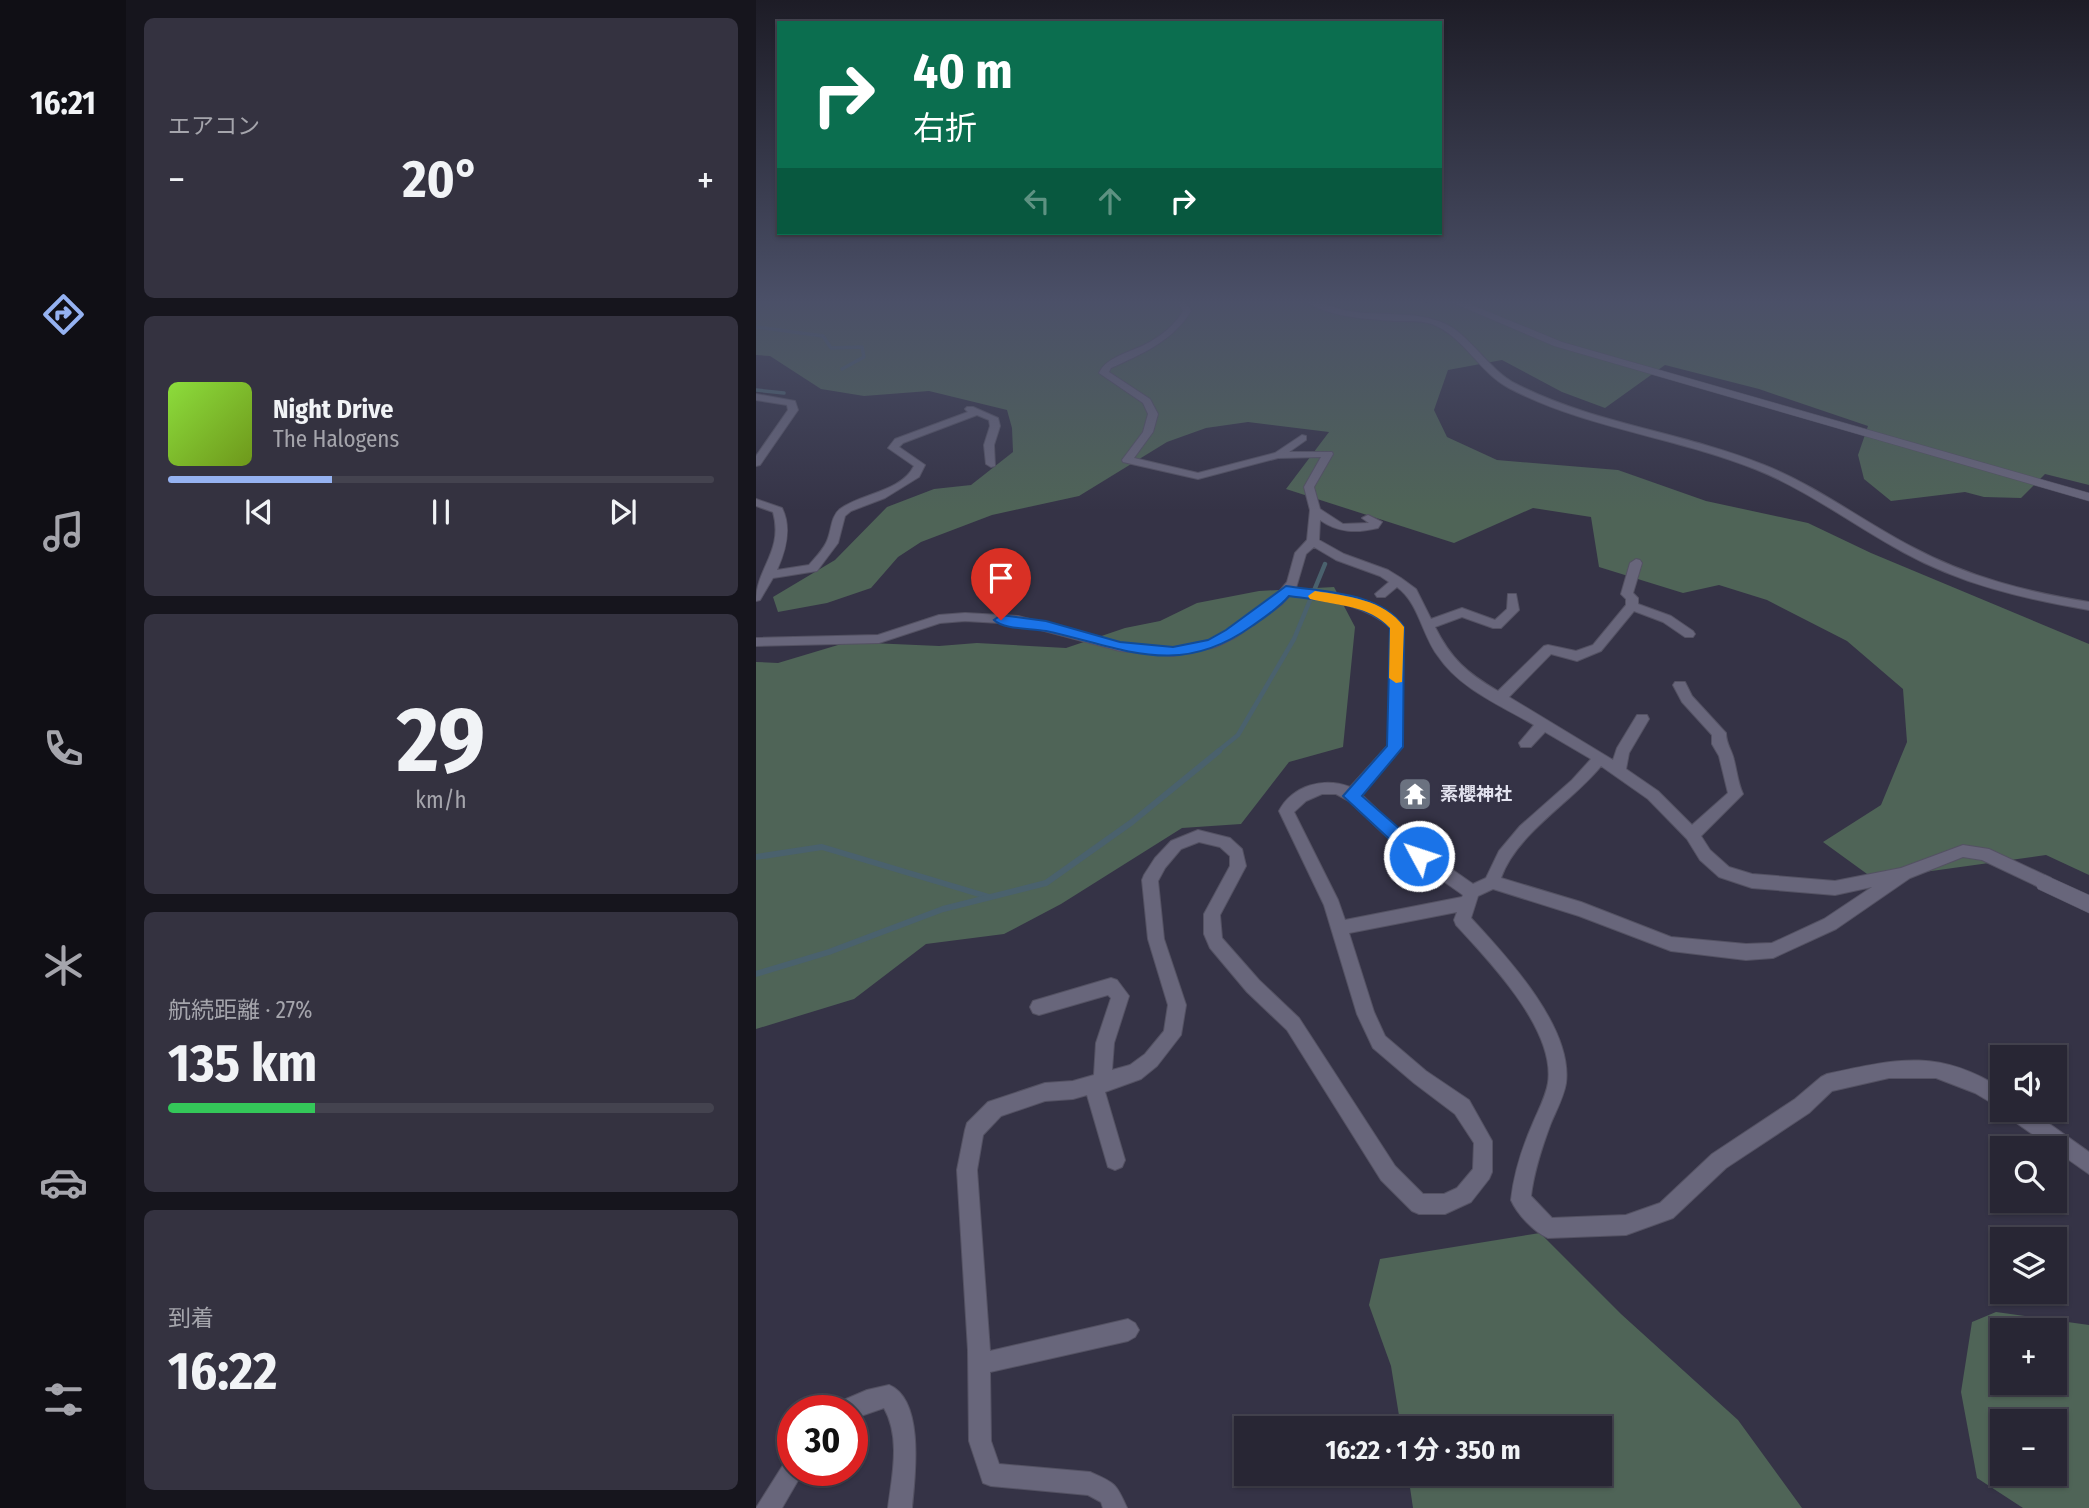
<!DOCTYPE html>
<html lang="ja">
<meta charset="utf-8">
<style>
body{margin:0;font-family:"Fira Sans Condensed","Noto Sans JP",sans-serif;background:#343240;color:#f1f3f6;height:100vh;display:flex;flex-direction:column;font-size:26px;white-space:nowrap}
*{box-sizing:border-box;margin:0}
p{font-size:23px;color:#a5a5ac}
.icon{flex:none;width:38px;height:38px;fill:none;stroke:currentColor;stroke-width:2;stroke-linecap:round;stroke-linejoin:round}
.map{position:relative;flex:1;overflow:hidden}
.panel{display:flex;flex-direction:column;gap:18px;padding:18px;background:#16151d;width:630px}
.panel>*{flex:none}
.guide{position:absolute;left:21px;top:21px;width:665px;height:214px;border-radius:0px;box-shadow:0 2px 5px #0004,0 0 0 2px #44434f;background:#0b6e4f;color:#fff;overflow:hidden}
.fabs{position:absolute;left:1234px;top:1045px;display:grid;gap:14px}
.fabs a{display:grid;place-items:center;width:77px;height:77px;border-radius:0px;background:#282634;box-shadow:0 2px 5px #0004,0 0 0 2px #44434f;font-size:35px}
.speed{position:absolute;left:21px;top:1395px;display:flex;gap:14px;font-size:35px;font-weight:700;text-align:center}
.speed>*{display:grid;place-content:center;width:91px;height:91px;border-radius:50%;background:#282634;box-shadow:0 2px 5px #0004,0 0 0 2px #44434f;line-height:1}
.speed .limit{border:10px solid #d22;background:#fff;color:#111}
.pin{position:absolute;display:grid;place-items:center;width:60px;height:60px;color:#fff;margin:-72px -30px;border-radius:50% 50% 50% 0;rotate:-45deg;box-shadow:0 0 7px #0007}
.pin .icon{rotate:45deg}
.me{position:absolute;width:77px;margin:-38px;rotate:310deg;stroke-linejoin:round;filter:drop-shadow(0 0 5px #0008)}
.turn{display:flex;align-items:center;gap:24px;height:147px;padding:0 21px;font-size:32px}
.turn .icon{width:91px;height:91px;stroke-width:2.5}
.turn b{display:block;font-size:49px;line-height:60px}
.lanes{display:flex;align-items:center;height:66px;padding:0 21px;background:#0003;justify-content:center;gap:35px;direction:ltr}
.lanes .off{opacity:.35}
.big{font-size:52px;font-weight:700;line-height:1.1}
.panel .tile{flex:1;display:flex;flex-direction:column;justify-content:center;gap:10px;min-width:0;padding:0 24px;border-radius:10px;background:#343240}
.panel .dial{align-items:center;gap:0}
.dial b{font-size:91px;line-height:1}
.song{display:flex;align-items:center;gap:21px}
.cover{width:84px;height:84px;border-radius:10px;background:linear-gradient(135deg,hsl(90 70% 55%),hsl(80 70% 35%))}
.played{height:7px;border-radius:4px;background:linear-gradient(90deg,#95b2f1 30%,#44434f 30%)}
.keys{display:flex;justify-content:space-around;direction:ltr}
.heat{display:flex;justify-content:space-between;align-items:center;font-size:38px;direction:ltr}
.charge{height:10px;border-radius:5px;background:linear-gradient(90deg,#34c759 27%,#44434f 0)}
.trip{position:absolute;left:478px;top:1416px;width:378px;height:70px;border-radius:0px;background:#282634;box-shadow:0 2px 5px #0004,0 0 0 2px #44434f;font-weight:700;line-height:70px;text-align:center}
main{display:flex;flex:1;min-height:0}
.tabs{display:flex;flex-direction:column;width:126px;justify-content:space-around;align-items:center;background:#100f15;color:#a5a5ac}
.tabs .icon{width:49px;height:49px}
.tabs .on{color:#95b2f1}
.tabs b{font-size:32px;color:#f1f3f6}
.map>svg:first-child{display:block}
.green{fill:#4f6457;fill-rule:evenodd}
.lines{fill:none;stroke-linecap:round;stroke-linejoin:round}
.stream-far2{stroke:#4a616d;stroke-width:3.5}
.stream-far1{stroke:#4a616d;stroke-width:4.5}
.stream{stroke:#4a616d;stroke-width:6}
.minor-casing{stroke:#545263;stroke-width:2}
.tertiary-casing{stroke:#545263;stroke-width:1}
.minor{fill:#68667b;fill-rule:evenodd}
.tertiary{fill:#68667b;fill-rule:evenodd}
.route{fill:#1a73e8;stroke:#114b97;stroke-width:2}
.slow{fill:#f59e0b}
.labels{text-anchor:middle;stroke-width:5;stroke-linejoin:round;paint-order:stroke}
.poi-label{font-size:18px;font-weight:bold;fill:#e3e3ef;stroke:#353346;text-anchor:start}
</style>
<main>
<nav class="tabs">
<b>16:21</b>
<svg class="icon on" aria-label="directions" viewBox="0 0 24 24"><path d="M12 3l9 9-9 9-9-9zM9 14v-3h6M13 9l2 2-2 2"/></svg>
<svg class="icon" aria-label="music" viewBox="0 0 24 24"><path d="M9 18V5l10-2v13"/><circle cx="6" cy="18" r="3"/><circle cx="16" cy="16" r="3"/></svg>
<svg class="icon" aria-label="phone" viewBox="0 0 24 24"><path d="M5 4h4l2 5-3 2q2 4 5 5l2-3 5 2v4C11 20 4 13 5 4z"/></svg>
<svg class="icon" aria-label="climate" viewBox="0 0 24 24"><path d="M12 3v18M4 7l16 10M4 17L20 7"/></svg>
<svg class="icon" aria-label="car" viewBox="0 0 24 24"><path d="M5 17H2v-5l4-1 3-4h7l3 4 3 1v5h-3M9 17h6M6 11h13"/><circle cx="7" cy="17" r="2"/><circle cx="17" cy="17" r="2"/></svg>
<svg class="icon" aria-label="filters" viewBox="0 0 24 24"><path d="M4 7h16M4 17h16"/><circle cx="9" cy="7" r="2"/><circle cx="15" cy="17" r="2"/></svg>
</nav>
<section class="panel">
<div class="tile"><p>エアコン</p>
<div class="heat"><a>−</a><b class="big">20°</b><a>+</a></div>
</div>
<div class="tile">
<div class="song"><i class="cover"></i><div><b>Night Drive</b><p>The Halogens</p></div></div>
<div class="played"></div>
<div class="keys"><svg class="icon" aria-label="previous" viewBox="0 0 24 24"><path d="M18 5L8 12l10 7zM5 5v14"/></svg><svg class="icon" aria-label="pause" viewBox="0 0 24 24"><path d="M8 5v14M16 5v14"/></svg><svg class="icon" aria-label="next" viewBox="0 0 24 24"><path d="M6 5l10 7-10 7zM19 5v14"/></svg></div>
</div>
<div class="tile dial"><b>29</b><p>km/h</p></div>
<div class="tile"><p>航続距離 · 27%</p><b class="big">135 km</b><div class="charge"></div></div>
<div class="tile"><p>到着</p><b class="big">16:22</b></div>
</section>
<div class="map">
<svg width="1333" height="1508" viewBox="0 0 1333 1508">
<rect width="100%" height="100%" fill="#353346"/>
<g class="green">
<path d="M 0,300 L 666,300 L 672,304 L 676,300 L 1333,300 L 1333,485 L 1289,474 L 1265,498 L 1228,497 L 1209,492 L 1135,501 L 1108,479 L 1102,455 L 1112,426 L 1003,389 L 909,365 L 849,408 L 806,392 L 746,360 L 692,370 L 678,410 L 691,437 L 741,460 L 862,470 L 950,501 L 1052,523 L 1115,553 L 1333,644 L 1333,875 L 1290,855 L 1118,879 L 1067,842 L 1125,805 L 1151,742 L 1147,689 L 1091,641 L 1011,600 L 963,585 L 927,593 L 843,567 L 835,517 L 777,508 L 698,543 L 530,489 L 573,432 L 492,422 L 450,428 L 411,442 L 323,496 L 236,515 L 165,542 L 142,557 L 115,588 L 71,603 L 22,612 L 17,597 L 79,560 L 131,507 L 178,489 L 215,485 L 257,452 L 256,428 L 251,410 L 173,391 L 108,396 L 65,389 L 14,356 L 0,355 Z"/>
<path d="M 578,587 L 599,627 L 587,747 L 533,762 L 485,824 L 426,828 L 305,904 L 248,934 L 170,944 L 98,999 L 0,1029 L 0,662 L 22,663 L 92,642 L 183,646 L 221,643 L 310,648 L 369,628 L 404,621 L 441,603 L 503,591 Z"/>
<path d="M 784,1233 L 865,1314 L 982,1420 L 1046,1508 L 657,1508 L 652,1474 L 844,1474 L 844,1428 L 645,1428 L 635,1366 L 613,1305 L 624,1259 Z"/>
<path d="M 1240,1312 L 1333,1325 L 1333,1508 L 1267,1508 L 1221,1478 L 1205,1392 L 1216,1322 ZM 1246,1330 L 1298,1330 L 1298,1382 L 1246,1382 ZM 1246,1421 L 1298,1421 L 1298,1474 L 1246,1474 Z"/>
</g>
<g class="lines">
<g class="stream-far2">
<path d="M 0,327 L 67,336 L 75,348 L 106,347 L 108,357 L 86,369"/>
<path d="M 0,390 L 28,393"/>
</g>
<path class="stream-far1" d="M 461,752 L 482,735 L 538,639 L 569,564"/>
<g class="stream">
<path d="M 0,857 L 66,847 L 233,897"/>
<path d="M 0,974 L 73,952 L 187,909 L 290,883 L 376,822 L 463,751"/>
</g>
<g class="minor-casing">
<g id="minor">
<path d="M 421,300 L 429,300 L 435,311 C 417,341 386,354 355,368 L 353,372 L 394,399 L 402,414 L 397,432 L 378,458 L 442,473 L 519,453 L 546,435 L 550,436 L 550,440 L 533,452 L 576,452 L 577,454 L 558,487 L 564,509 L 587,524 L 613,523 L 606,518 L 612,515 L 626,522 L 622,528 C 601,533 582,533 564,520 L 563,540 L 588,554 L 632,570 L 645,578 L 660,589 L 675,619 L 706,608 L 739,620 L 751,609 L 752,594 L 760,594 L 763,610 L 745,628 L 737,628 L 706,617 L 679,627 C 695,659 711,673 742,691 L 788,646 L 792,645 L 820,651 L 837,645 L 870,605 L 870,599 L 865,594 L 874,563 L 880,559 L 884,560 L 886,563 L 877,593 L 882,598 L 882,604 L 915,616 L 937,631 L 939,634 L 937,637 L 929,637 L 907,622 L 878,611 L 845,651 L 821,661 L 795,654 L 753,697 L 857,760 L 861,748 L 881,715 L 891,715 L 893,719 L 873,753 L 870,769 L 902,791 L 936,825 L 972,793 L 963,756 L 956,744 L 956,735 L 926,702 L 917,685 L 919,682 L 929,682 L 936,696 L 970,733 C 970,744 976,750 978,760 C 981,772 982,783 987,794 L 945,836 L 954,850 L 973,867 L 996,874 L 1079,881 L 1145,868 L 1207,845 L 1233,849 L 1295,878 L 1297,883 L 1295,888 L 1289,890 L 1226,860 L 1207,857 L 1154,878 L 1080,929 L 1017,958 L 990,960 L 915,951 L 823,916 L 737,889 L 722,896 L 715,918 C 750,956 817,1027 810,1083 C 808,1096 800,1111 795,1123 C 786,1147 778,1171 775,1196 L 796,1218 L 870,1215 L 904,1203 L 956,1154 L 1039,1099 L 1065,1077 L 1071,1074 C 1140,1059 1183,1048 1246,1089 L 1246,1109 L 1219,1093 L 1180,1078 L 1133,1078 L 1076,1091 L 1053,1113 L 970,1168 L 917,1218 L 870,1235 L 792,1238 C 778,1232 761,1214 755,1200 C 758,1173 766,1148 777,1123 C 782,1111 790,1096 792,1083 C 800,1030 734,962 700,925 L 698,920 L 701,912 L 593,933 L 618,1012 L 629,1036 L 670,1071 L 713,1100 L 736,1141 L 736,1172 L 733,1179 L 715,1202 L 689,1214 L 663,1214 L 656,1211 L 625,1180 L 531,1030 L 491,992 L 454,948 L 448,934 L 448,914 L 474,866 L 474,856 L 464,847 L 443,842 L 425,849 L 409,868 L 402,881 L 408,939 L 430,1005 L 425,1035 L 401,1066 L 385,1079 L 349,1092 L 369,1160 L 366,1167 L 359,1170 L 352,1167 L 331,1095 L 317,1099 L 289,1101 L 245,1116 L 227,1135 L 221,1170 L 234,1351 L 372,1319 L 379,1323 L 383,1330 L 379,1337 L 372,1341 L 234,1372 L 235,1441 L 243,1464 L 334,1472 C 359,1483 360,1483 371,1508 L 347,1508 L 345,1502 L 332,1495 L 235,1486 L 227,1483 L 213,1441 L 212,1350 L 201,1170 L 209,1130 L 211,1123 L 232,1102 L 289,1083 L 317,1081 L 338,1075 L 340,1043 L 355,998 L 352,995 L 283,1015 L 277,1013 L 274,1007 L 277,1001 L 355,978 L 361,980 L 373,996 L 358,1043 L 356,1070 L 374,1065 L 389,1054 L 408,1031 L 412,1005 L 392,939 L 386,880 L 388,875 L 399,858 L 415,841 L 442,830 L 474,838 L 486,849 L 490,866 L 464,915 L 466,938 L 503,980 L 543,1018 L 639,1166 L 667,1194 L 688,1194 L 701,1188 L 717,1169 L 718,1143 L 699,1114 L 658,1083 L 617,1048 L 601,1014 L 568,905 L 523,811 C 537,785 568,777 594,787 L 632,745 L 635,628 C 606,603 570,601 534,595 L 525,605 L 480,637 L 460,647 L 417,656 L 364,651 L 262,624 L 209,621 L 184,623 L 123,643 L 0,646 L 0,638 L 122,635 L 183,615 L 209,613 L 262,616 L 364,643 L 417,648 L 453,640 L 472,631 L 517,599 L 531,582 L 539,553 L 551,540 L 554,510 L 548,487 L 565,457 L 522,458 L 442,479 L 367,462 L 366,460 L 387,432 L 392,414 L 387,403 L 343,373 C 350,357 375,352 390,344 C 405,336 418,326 427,311 ZM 558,547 L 580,560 L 624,576 L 633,582 L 619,594 L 621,597 L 629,597 L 641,587 C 663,603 666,635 682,656 C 704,689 746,706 778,725 L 763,743 L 765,747 L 775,747 L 789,732 L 835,759 L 816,780 L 764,826 L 743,851 L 730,878 L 717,884 L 651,838 L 605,794 L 646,747 L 647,627 C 623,596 575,593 540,588 L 550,554 ZM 845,766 L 892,799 L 931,839 L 944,860 L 963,877 L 996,888 L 1079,895 L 1116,887 L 1068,919 L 1016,943 L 990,944 L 915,937 L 825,902 L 745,878 C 760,834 816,802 845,766 ZM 566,794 L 580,794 L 593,801 L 649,854 L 707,895 L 706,897 L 589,920 L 582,900 L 538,812 L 550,801 Z"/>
<path d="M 547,300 C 563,300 577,308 593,311 C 626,317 667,309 697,328 C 720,344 735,371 760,384 C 838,424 927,432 1008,465 C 1061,486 1106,521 1156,547 C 1212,577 1271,592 1333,602 L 1333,610 C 1268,599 1205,584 1147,552 C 1097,525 1052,490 999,469 C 919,437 829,428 753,388 C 723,372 708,337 676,324 C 664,320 651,321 639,321 C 610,319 571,317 547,300 Z"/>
<path d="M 0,394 L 39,401 L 42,410 L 4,465 L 0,466 L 0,456 L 32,410 L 31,405 L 0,400 Z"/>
<path d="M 211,407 L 217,407 L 242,418 L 244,426 L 238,445 L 239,466 L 235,467 L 230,464 L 228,445 L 234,426 L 233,420 L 221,415 L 147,443 L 143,447 L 169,465 L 163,477 L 129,498 L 95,511 L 89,516 L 82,543 L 61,571 L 17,578 L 4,600 L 0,601 C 0,568 28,551 17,512 L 0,506 L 0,499 L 26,508 C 36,528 30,550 21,570 L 53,565 C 59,558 66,551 70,543 C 76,532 74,517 84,509 C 106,493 145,492 158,466 L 132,448 L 139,439 L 212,412 L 209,409 Z"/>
<path d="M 1250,1110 L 1274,1110 L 1333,1152 L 1333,1174 L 1252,1117 Z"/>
<path d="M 133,1385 C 169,1400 159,1477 156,1508 L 132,1508 C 136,1476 145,1438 128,1408 L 96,1419 L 96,1410 L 80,1410 L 83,1402 L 111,1390 Z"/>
<path d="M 37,1459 L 37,1470 L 48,1470 L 26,1508 L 0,1508 L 29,1462 Z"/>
</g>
</g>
<g class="tertiary-casing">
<g id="tertiary">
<path d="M 690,300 L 704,300 L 806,342 L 1333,493 L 1333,501 L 798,346 Z"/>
<path d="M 1289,875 L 1333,895 L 1333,913 L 1282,889 L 1279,883 L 1282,877 Z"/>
</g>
</g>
<use href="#minor" class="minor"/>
<use href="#tertiary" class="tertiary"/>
</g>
<linearGradient id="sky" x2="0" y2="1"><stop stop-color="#1d1c26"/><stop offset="0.59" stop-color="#4b5068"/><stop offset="1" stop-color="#4b5068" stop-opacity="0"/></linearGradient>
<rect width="1333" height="511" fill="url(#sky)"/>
<path class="route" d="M 530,586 C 568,592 624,592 648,627 L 647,747 L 606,796 L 669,851 L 672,856 L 669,861 L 663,863 L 657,861 L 587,796 L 631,746 L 634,628 C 610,602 566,601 533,596 C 523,608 509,617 496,626 C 422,679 368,648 290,631 C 275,628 248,630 238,620 L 245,615 L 290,621 L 364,642 L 417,647 L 452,640 L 470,630 Z"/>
<path class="slow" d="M 559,591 C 590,596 628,599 648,627 L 646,682 L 640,683 L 633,678 L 634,628 C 613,605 582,606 554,599 L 552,596 Z"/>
<defs>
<g id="temple-square" transform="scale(1.75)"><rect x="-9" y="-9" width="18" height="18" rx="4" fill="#6b7280" stroke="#353346"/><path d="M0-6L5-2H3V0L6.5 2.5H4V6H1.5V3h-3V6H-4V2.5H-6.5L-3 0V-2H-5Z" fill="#fff"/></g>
</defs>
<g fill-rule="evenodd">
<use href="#temple-square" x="659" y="794"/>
</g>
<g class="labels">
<g class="poi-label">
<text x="684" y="800">素櫻神社</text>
</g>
</g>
</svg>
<div class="fabs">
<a><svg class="icon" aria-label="sound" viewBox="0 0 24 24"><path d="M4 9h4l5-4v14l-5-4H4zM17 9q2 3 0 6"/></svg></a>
<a><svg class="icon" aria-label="search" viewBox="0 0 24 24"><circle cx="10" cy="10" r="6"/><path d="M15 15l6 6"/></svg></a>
<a><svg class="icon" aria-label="layers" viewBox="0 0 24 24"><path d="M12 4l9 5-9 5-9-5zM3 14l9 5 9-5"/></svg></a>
<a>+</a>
<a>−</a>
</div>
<div class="speed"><div class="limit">30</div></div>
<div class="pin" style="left:245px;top:620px;background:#d93025"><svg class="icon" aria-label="arrive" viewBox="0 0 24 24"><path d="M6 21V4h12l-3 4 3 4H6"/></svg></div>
<svg class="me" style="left:663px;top:856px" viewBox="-20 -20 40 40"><circle r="17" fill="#1a73e8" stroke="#fff" stroke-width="3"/><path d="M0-11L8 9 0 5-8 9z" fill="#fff"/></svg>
<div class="trip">16:22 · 1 分 · 350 m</div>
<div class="guide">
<div class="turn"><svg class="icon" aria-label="right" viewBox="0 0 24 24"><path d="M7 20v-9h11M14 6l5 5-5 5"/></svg><div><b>40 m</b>右折</div></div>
<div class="lanes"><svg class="icon off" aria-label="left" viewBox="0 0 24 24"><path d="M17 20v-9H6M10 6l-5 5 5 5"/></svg><svg class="icon off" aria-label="ahead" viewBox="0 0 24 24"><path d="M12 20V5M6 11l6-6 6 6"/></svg><svg class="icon" aria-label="right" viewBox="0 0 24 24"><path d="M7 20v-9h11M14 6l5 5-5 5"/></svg></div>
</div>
</div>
</main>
